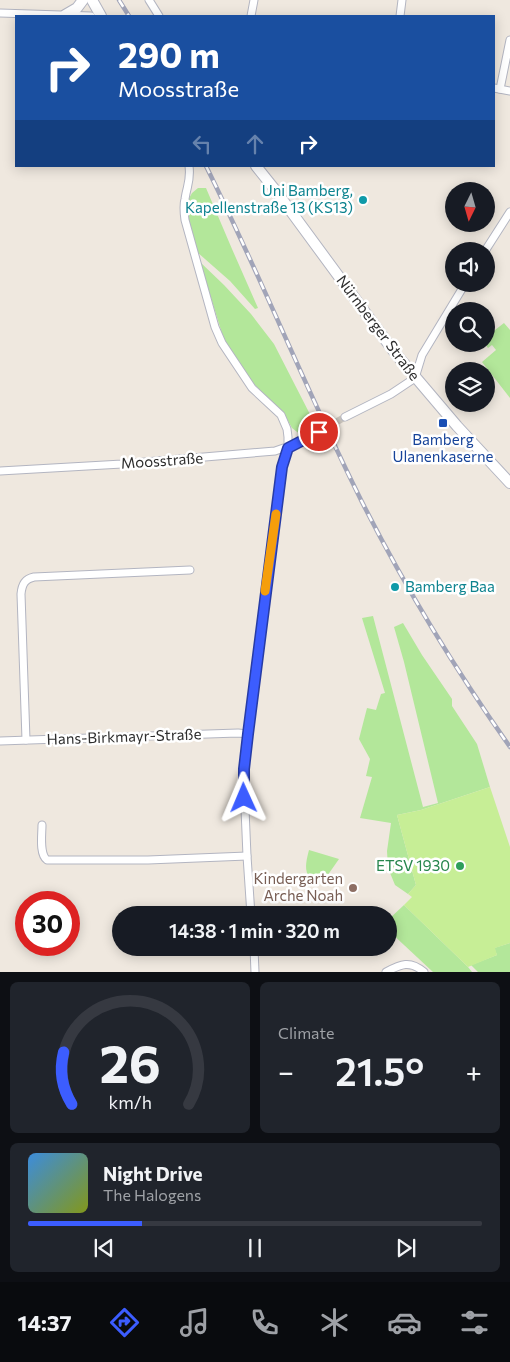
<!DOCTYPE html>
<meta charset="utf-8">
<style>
body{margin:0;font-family:Commissioner,sans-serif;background:#20242c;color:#f1f3f6;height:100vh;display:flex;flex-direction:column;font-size:19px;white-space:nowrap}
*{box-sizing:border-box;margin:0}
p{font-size:16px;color:#9ea1a6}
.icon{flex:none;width:28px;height:28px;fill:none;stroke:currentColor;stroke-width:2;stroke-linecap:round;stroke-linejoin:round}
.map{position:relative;height:972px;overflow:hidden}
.sheet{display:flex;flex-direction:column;gap:10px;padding:10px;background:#0d0f14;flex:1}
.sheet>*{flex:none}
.hud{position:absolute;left:15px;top:15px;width:480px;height:152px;border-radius:0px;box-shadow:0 2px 12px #0003;background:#1a4fa0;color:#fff;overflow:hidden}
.needle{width:32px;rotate:185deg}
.fabs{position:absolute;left:445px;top:182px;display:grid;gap:10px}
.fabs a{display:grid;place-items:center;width:50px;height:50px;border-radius:50%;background:#171b24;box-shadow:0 2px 12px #0003;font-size:25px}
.speed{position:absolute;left:15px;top:891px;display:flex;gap:10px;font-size:25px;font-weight:700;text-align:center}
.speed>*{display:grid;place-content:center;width:65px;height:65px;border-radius:50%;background:#171b24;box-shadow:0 2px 12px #0003;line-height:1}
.speed .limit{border:8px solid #d22;background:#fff;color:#111}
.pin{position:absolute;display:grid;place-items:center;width:42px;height:42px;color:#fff;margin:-21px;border:2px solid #fff;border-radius:50%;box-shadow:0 1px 5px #0007}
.me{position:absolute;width:55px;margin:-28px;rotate:359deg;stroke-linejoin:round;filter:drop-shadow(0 0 4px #0008)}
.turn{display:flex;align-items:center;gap:18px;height:105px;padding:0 20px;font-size:22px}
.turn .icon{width:65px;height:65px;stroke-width:2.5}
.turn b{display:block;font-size:35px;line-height:42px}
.lanes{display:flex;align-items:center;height:48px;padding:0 20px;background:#0003;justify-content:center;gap:25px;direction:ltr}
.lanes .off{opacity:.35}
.big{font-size:38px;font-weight:600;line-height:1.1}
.sheet .widget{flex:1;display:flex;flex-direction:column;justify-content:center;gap:8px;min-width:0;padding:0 18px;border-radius:8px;background:#20242c}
.sheet .dial{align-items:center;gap:0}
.dial svg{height:130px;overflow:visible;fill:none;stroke:#363941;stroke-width:7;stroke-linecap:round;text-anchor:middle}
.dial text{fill:#f1f3f6;stroke:none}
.song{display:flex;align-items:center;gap:15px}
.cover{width:60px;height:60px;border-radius:8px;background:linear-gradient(135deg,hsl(210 70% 55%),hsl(70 70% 35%))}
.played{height:5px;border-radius:2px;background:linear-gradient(90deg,#3c5dff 25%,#363941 25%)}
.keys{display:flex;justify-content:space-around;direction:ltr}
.heat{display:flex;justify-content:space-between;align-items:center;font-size:28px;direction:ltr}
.sheet .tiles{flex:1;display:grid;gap:10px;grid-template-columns:1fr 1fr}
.widget:last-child{grid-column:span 2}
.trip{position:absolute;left:112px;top:906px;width:285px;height:50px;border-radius:25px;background:#171b24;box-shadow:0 2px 12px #0003;font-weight:600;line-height:50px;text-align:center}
.dock{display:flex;height:80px;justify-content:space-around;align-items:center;background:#090b0e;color:#9ea1a6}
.dock .icon{width:35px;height:35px}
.dock .selected{color:#3c5dff}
.dock b{font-size:22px;color:#f1f3f6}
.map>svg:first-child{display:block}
.green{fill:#b3e79a}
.pitch{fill:#c7ee96}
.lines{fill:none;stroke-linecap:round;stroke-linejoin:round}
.street-tunnel{stroke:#c8c3bb;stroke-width:7;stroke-dasharray:7 3.5;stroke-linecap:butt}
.street-casing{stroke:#b3b5c1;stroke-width:9}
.secondary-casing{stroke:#b3b5c1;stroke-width:12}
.street{stroke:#fff;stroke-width:7}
.secondary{stroke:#fff;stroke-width:10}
.rail-casing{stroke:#a1a4b8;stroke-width:4.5}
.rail{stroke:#fff;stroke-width:2.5;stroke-dasharray:8;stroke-linecap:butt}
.route-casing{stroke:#273ca6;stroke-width:12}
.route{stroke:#3c5dff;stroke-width:9}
.slow{stroke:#f59e0b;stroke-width:9}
.culture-dot{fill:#0f9aa8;stroke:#fff;stroke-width:2}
.transit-dot{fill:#1a4fb4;stroke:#fff;stroke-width:2}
.leisure-dot{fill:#2e9e5b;stroke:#fff;stroke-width:2}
.education-dot{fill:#8d6e63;stroke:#fff;stroke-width:2}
.labels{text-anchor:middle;stroke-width:5;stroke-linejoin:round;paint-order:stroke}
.culture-label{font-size:15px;fill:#0d838f;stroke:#fff;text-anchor:end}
.street-label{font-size:15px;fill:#2d2d2d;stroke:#fff}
.transit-label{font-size:15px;fill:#164399;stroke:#fff}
.leisure-label{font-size:15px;fill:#27864d;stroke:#fff;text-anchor:end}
.education-label{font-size:15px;fill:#785e54;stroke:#fff;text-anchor:end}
</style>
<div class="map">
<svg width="510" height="972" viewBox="0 0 510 972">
<rect width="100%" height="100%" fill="#efe8df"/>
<g class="green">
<path d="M 198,188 L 206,188 L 232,249 L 258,308 L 255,309 L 230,281 L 197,252 L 187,214 L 187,202 L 192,193 Z"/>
<path d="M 200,262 L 224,285 L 251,314 L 274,344 L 317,428 L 301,435 L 292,428 L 284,414 L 251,381 L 224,340 Z"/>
<path d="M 504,323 L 510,330 L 510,398 L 482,362 L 496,350 L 492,345 L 488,348 L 485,344 L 483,345 L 481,344 L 486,344 L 486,337 Z"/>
<path d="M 373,616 L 423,807 L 438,803 L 404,662 L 394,627 L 403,623 L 422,655 L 452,699 L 452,706 L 477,744 L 490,787 L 421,810 L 397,815 L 416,885 L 408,894 L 395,885 L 388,868 L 387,851 L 391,823 L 360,818 L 372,777 L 366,776 L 370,759 L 359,739 L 367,708 L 376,710 L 381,694 L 385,693 L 362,618 Z"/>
<path d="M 309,850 L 339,859 L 325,879 L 316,875 L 308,875 C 304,868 307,858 309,850 Z"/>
<path d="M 404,905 L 468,967 L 472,972 L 433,972 L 389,931 L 389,919 Z"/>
<path d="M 510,943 L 510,972 L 478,972 L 471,965 L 497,955 L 494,948 Z"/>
</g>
<path class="pitch" d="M 490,787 L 510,847 L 510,943 L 495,948 L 497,955 L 468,967 L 404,905 L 412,897 L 408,894 L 416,885 L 397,815 L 421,810 Z"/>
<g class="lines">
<path class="street-tunnel" d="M 319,432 L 345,417"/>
<g class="street-casing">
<g id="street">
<path d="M 149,0 L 159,16"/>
<path d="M 0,13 L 91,16"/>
<path d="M 251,16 L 254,0"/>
<path d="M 400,16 L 402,0"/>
<path d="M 494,88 L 510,91"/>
<path d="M 500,89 L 510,40"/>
<path d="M 189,166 C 191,181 187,185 185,199 C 183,206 184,213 185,220 L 215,327 L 222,343 L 252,388 L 281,415 L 287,429 L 288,437 L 288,448 L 282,467 L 269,566 L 244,769 L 244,785 L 247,856 L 251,915"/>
<path d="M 485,251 L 510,212"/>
<path d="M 345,417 L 391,394 L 415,378 L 422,355 L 465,284"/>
<path d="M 0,471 L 122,464 L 275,451 L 298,443 L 319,432"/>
<path d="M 26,740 L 21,594 C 22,584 25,579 34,577 L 190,570"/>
<path d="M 0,741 L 238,733 L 248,734"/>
<path d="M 42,825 C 42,835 39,854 47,860 L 148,860 L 247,856"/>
<path d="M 254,948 L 255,972"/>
<path d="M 386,972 C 401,964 410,960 424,972"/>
</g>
</g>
<g class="secondary-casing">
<g id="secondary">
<path d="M 92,0 L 101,16"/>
<path d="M 65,15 L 77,8 L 83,0"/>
<path d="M 256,166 L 276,191 L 395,353 L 457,426 L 510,483"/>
</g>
</g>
<use href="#street" class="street"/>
<use href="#secondary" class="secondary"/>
<g class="rail-casing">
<g id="rail">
<path d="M 119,0 L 129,16"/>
<path d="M 206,166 C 261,277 307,392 362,502 C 405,587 455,669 510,747"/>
</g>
</g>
<use href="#rail" class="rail"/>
</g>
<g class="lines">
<g class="route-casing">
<path id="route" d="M 244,798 L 244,769 L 248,734 L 282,467 L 288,448 L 319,432"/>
</g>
<use href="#route" class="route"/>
<path class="slow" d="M 265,591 L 276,514"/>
</g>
<g class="culture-dot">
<circle cx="363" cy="200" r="5"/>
<circle cx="395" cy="587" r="5"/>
</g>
<rect class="transit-dot" x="438" y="418" width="10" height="10" rx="2.5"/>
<circle class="leisure-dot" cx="460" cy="866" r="5"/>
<circle class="education-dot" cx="353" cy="888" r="5"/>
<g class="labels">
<g class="culture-label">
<text x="353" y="196">Uni Bamberg,<tspan x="353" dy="17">Kapellenstraße 13 (KS13)</tspan></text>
<text x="405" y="592" text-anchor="start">Bamberg Baa</text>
</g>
<g class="street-label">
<text transform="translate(378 328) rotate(53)" y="5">Nürnberger Straße</text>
<text transform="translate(162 461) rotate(-4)" y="5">Moosstraße</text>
<text transform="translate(124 737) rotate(-2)" y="5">Hans-Birkmayr-Straße</text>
</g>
<g class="transit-label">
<text x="443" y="445">Bamberg<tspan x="443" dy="17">Ulanenkaserne</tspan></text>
</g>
<g class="leisure-label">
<text x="450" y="871">ETSV 1930</text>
</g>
<g class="education-label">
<text x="343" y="884">Kindergarten<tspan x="343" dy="17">Arche Noah</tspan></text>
</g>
</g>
</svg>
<div class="fabs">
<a><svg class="needle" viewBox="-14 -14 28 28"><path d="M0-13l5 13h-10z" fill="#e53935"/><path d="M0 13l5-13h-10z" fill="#9ea1a6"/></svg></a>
<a><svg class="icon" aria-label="sound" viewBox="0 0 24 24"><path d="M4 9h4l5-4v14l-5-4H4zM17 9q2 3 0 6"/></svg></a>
<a><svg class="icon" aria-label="search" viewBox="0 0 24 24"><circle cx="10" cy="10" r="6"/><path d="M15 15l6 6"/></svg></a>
<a><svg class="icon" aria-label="layers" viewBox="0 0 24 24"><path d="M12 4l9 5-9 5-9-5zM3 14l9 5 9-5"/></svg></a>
</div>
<div class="speed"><div class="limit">30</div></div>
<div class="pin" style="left:319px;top:432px;background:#d93025"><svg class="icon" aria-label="arrive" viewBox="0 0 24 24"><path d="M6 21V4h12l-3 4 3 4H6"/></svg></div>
<svg class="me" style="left:244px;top:798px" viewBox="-20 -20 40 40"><path d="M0-17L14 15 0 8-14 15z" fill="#3c5dff" stroke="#fff" stroke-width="4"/></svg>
<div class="trip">14:38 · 1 min · 320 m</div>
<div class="hud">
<div class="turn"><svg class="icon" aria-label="right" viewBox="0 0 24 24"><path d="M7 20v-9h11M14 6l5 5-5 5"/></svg><div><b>290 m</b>Moosstraße</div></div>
<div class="lanes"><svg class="icon off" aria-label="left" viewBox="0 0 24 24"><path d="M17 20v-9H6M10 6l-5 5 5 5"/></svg><svg class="icon off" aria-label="ahead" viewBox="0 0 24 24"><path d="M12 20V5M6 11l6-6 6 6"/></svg><svg class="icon" aria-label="right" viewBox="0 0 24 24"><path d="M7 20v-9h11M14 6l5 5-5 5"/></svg></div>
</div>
</div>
<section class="sheet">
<div class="tiles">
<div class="widget dial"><svg viewBox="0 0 100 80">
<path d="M14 69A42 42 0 1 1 86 69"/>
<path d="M14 69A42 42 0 0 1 9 37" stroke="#3c5dff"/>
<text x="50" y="56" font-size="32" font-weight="700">26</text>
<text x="50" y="72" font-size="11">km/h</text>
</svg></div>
<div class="widget"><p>Climate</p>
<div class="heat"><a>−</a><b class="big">21.5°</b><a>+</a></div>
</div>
<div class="widget">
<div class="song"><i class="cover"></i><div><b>Night Drive</b><p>The Halogens</p></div></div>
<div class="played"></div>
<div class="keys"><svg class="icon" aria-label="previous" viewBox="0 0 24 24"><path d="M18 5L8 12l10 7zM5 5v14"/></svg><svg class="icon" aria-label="pause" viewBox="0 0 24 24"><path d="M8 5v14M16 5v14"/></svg><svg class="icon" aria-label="next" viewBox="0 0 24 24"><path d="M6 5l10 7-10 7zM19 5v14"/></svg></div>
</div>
</div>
</section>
<nav class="dock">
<b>14:37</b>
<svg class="icon selected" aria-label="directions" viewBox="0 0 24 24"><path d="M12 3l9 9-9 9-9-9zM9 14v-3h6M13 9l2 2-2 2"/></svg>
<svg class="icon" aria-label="music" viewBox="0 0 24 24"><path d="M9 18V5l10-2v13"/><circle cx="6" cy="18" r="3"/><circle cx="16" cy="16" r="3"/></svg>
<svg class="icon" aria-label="phone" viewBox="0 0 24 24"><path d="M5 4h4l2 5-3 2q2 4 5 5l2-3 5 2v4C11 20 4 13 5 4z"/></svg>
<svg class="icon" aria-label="climate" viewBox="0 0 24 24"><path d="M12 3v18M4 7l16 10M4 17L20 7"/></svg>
<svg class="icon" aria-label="car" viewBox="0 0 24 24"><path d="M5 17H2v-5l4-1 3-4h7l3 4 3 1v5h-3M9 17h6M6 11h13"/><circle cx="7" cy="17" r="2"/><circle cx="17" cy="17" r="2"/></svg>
<svg class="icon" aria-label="filters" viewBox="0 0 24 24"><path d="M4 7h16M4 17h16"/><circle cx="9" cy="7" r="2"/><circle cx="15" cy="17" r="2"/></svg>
</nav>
